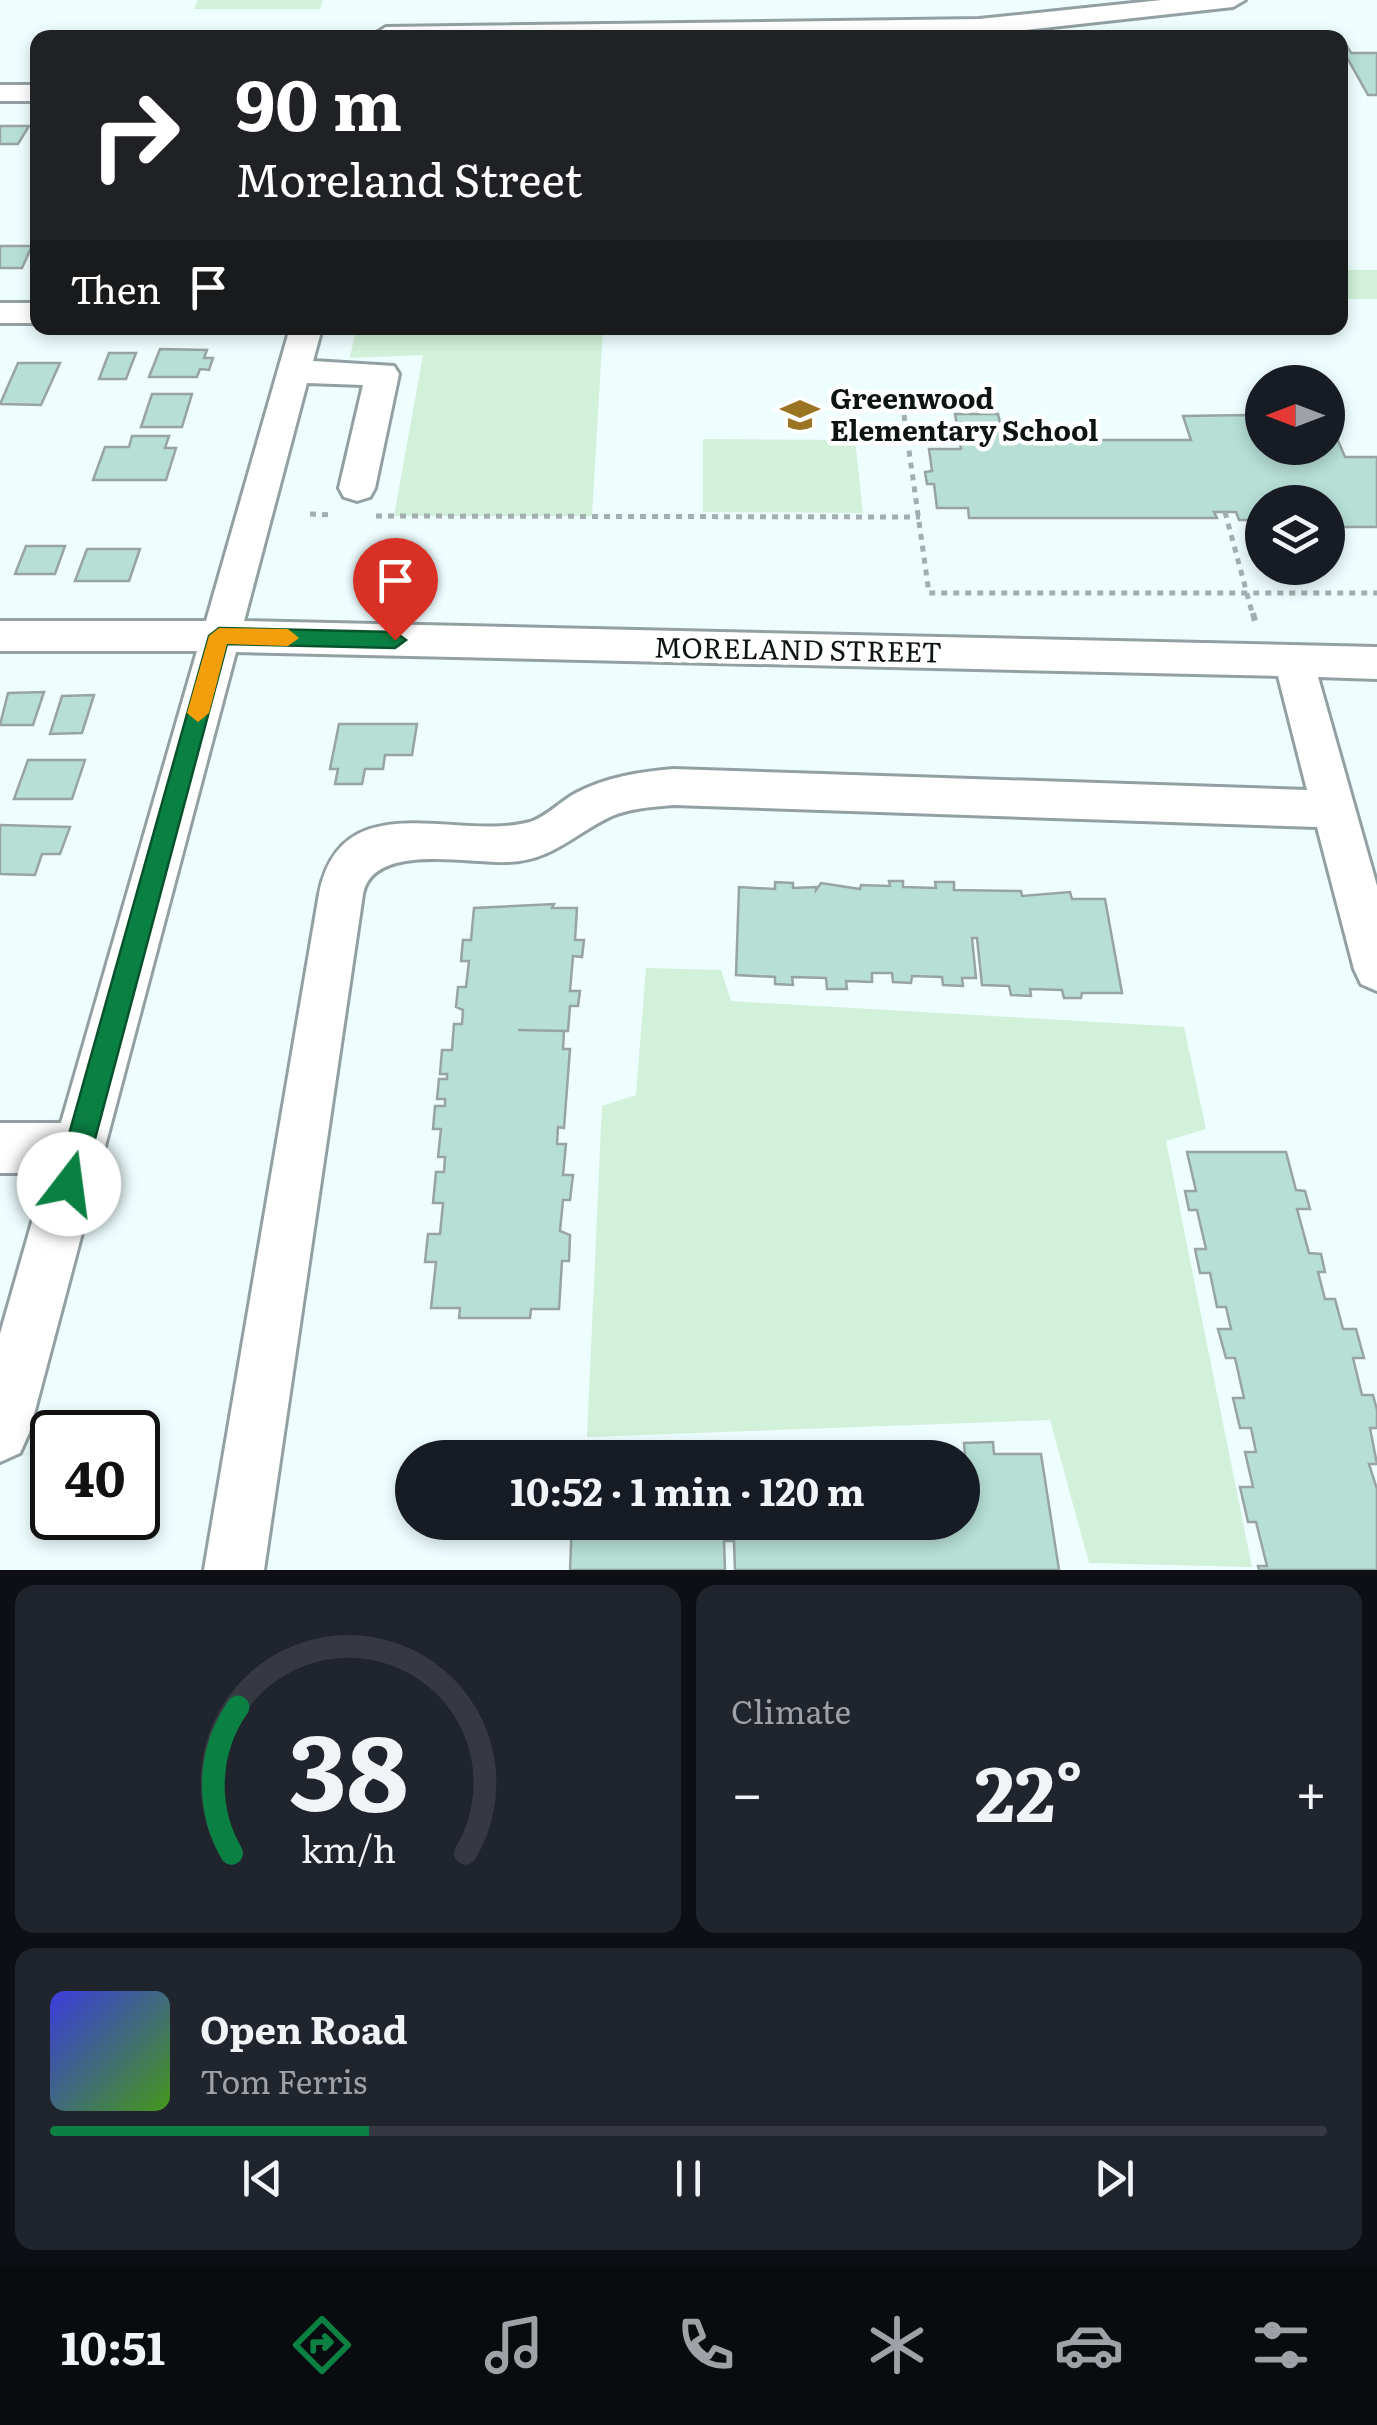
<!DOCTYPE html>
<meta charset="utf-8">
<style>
body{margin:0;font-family:Literata,serif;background:#20242c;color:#f1f3f6;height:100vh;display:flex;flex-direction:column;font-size:38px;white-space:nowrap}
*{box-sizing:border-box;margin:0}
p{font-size:32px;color:#9ea1a6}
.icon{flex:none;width:55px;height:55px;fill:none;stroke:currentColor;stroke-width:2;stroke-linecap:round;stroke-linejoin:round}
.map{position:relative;height:1570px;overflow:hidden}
.details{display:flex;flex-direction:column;gap:15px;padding:15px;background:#0d0f14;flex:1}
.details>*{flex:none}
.guide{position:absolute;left:30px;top:30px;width:1318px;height:305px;border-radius:20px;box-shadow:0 5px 15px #0003;background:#202124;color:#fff;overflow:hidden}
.needle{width:65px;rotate:270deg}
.controls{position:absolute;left:1245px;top:365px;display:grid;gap:20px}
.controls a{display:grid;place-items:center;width:100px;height:100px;border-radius:50%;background:#171b24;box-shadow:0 5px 15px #0003;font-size:50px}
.speed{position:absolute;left:30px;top:1410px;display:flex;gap:20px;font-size:50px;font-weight:700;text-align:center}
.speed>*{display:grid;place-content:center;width:130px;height:130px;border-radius:50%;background:#171b24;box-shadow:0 5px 15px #0003;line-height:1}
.speed .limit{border:5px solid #111;border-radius:15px;background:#fff;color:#111}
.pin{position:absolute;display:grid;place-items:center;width:85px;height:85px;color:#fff;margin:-102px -42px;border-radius:50% 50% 50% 0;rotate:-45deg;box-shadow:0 0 10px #0007}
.pin .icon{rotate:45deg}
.me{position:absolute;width:110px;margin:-55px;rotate:15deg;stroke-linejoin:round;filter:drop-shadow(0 0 8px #0008)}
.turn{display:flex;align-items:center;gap:35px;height:210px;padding:0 40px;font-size:45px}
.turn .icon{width:130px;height:130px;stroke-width:2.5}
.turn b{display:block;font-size:70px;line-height:85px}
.then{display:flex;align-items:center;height:95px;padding:0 40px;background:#0003;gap:20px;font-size:38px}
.big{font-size:75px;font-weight:700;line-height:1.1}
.details .card{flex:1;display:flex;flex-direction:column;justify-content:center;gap:15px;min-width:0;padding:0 35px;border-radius:20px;background:#20242c}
.details .dial{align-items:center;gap:0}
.dial svg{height:260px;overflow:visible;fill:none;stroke:#363941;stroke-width:7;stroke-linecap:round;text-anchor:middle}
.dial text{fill:#f1f3f6;stroke:none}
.song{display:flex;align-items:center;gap:30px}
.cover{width:120px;height:120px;border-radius:15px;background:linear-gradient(135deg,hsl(240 70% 55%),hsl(100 70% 35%))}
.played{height:10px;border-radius:5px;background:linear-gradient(90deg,#0b8043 25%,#363941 25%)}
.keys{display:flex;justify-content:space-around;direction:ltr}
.heat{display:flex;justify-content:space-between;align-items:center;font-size:55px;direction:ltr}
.details .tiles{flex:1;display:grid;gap:15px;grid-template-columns:1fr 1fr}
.card:last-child{grid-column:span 2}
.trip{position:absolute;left:395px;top:1440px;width:585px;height:100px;border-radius:50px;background:#171b24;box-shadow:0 5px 15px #0003;font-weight:700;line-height:100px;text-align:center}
.dock{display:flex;height:160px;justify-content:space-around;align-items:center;background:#090b0e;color:#9ea1a6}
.dock .icon{width:70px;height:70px}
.dock .selected{color:#0b8043}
.dock b{font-size:45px;color:#f1f3f6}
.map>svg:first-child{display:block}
.green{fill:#d2f1da}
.building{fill:#b7dfd5;stroke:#97a4a1;stroke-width:2.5}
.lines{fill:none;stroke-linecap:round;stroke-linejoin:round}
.minor-casing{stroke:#92a0a1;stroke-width:6}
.path-far1{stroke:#a2aeaf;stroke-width:5;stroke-dasharray:6 6;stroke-linecap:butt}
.path{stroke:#a2aeaf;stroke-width:6;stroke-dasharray:8 8;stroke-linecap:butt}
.minor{fill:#fff;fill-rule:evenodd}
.route{fill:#0b8043;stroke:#07532c;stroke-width:2.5}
.slow{fill:#f59e0b}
.labels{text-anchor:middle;stroke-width:9;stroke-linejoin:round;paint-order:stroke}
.poi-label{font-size:28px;font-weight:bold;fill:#0e1314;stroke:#fff;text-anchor:start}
.street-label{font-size:28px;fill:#0e1314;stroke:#fff}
</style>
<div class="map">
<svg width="1377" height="1570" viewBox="0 0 1377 1570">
<rect width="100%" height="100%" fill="#eefdfe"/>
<g class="green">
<path d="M 198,0 L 323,0 L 320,9 L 194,9 Z"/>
<rect x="1340" y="270" width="37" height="29"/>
<path d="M 356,328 L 603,328 L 592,516 L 394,516 L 423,355 L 350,358 Z"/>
<path d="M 703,439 L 855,440 L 863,513 L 703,512 Z"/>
<path d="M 646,968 L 721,970 L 731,1001 L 1184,1027 L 1206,1129 L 1166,1141 L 1252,1567 L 1089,1563 L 1050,1420 L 587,1437 L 602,1106 L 636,1095 Z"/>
</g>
<g class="building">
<path d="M 1227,36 L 1341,36 L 1351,53 L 1377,53 L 1377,95 L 1368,95 L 1345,54 L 1340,54 L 1340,38 Z"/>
<path d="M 0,126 L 29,126 L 18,144 L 0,144 Z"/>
<path d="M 0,246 L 32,246 L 22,268 L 0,268 Z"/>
<path d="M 160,349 L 207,350 L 204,358 L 213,358 L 209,370 L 200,369 L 197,377 L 149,377 Z"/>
<path d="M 109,353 L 136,353 L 126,379 L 99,379 Z"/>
<path d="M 18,363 L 60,363 L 41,405 L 0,404 Z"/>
<path d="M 152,394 L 192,394 L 182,427 L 141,427 Z"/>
<path d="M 955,414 L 998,414 L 1004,440 L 1191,440 L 1183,416 L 1249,415 L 1254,429 L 1262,429 L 1262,448 L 1328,448 L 1328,429 L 1333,429 L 1345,457 L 1377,457 L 1377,527 L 1328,527 L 1332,538 L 1328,538 L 1328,502 L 1262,502 L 1262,538 L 1254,520 L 1239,520 L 1236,512 L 1214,512 L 1217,518 L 969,518 L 968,508 L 937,508 L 934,484 L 927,484 L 925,472 L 932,471 L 929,449 L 961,449 Z"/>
<path d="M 132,436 L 169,436 L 165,448 L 176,448 L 166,480 L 93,480 L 105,447 L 129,447 Z"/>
<path d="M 26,546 L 65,546 L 55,574 L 15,574 Z"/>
<path d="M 87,549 L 140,549 L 129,581 L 75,581 Z"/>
<path d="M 44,692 L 33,725 L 0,725 L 8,693 Z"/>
<path d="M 94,695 L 82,733 L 50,734 L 62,696 Z"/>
<path d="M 339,724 L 417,724 L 412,755 L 385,755 L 383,769 L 365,769 L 362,784 L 335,784 L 338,769 L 330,769 Z"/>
<path d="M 28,760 L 85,760 L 72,799 L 14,799 Z"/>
<path d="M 0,825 L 70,827 L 60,854 L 42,854 L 35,875 L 0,874 Z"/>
<path d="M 889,881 L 903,881 L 903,887 L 936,888 L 935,882 L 954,882 L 954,890 L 1021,891 L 1022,896 L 1070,892 L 1072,899 L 1105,899 L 1122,993 L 1082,993 L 1081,998 L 1064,998 L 1062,990 L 1030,989 L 1031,996 L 1011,995 L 1009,986 L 982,985 L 977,938 L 972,938 L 976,978 L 962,978 L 963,986 L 943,985 L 942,977 L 912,976 L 911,983 L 893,982 L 892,973 L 872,973 L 872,982 L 846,981 L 847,989 L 827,989 L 826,978 L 792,977 L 793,985 L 775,984 L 775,977 L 736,975 L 739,887 L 775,889 L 775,882 L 793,883 L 793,888 L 816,887 L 816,890 L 821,883 L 860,889 L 861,885 L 890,886 Z"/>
<path d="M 554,904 L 552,908 L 577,908 L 575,940 L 584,940 L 582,957 L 573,956 L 570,991 L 580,991 L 578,1006 L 570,1006 L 568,1031 L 518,1030 L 564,1031 L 563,1049 L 570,1049 L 564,1128 L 558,1127 L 557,1144 L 566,1144 L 563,1175 L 573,1175 L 570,1200 L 563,1200 L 560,1231 L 570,1235 L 569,1261 L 562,1261 L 559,1309 L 531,1309 L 530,1318 L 459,1318 L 460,1308 L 431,1308 L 436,1262 L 425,1262 L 428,1234 L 440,1234 L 443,1203 L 433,1203 L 436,1172 L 444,1172 L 445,1157 L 438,1157 L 441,1129 L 433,1129 L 435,1106 L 445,1106 L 445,1099 L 437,1099 L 439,1079 L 447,1079 L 447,1074 L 440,1074 L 442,1050 L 452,1050 L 454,1024 L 462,1024 L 463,1010 L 456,1007 L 458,987 L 466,987 L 469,961 L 461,961 L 463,940 L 471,940 L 474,908 Z"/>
<path d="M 1187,1152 L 1286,1152 L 1296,1190 L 1305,1191 L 1310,1209 L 1297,1209 L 1309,1253 L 1321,1254 L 1325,1272 L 1318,1272 L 1325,1299 L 1335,1299 L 1343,1329 L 1356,1329 L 1364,1358 L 1353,1358 L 1362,1395 L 1373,1395 L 1377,1410 L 1377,1428 L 1370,1428 L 1377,1464 L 1369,1464 L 1377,1489 L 1377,1570 L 1259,1570 L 1258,1566 L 1267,1566 L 1256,1522 L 1248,1522 L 1240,1487 L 1253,1487 L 1245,1452 L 1256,1452 L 1251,1428 L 1240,1428 L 1233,1398 L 1244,1398 L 1235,1358 L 1226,1358 L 1218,1329 L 1231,1329 L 1226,1307 L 1217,1307 L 1210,1273 L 1200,1273 L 1195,1249 L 1206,1249 L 1197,1210 L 1189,1210 L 1185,1191 L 1196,1191 Z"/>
<path d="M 993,1442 L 994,1454 L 1041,1454 L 1059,1570 L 735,1570 L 734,1541 L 724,1541 L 725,1570 L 570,1570 L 572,1522 L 871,1522 L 871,1530 L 879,1530 L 879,1522 L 962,1522 L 962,1458 L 905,1458 L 904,1446 L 932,1445 L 934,1457 L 965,1456 L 964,1443 Z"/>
</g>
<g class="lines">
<g class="minor-casing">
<g id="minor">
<path d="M 1162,0 L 1245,0 L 1233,7 L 979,35 L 373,35 L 386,27 L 979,19 Z"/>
<rect x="0" y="85" width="38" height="16"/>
<rect x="0" y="303" width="38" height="20"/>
<path d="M 290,328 L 322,328 L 313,361 L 394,366 L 399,374 L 375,488 L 370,497 L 357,501 L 344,497 L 339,488 L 363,385 L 307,383 L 244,621 L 1377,647 L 1377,679 L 1318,677 L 1377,886 L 1377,991 L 1361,984 L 1354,969 L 1317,827 L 673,805 C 653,807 631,808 612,816 C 575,833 552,861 508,862 C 468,864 373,842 363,894 L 264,1570 L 204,1570 L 319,894 C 341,782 457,842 530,822 C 546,817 561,801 576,793 C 606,777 639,772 673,769 L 1307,790 L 1278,676 L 236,652 L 29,1433 L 20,1453 L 0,1462 L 0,1334 L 46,1173 L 0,1173 L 0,1123 L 61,1123 L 197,651 L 0,651 L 0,621 L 206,621 Z"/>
</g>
</g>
<g class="path-far1">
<path d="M 904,415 L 929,593 L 1377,593"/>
<path d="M 1225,512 L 1253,616"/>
<path d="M 310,514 L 333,515"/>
<path d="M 376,516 L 920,517"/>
</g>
<path class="path" d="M 1253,613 L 1256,626"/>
<use href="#minor" class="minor"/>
</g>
<path class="route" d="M 219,628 L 395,632 L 406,640 L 395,648 L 227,644 L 83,1184 L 78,1194 L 69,1198 L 59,1194 L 55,1184 L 209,636 Z"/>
<path class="slow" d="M 219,628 L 288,629 L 299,638 L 288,646 L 227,644 L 209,713 L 198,722 L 187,713 L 209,636 Z"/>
<defs>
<g id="school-bare" transform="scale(3)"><path d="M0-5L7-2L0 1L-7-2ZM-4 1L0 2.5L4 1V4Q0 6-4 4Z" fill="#9a7420" stroke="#fff" stroke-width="2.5" paint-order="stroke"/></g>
</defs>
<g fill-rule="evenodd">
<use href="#school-bare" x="800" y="415"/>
</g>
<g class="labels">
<g class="poi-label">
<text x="830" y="409">Greenwood<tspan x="830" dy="32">Elementary School</tspan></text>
</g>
<g class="street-label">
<text transform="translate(798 650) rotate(1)" y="10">MORELAND STREET</text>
</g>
</g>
</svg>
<div class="controls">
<a><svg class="needle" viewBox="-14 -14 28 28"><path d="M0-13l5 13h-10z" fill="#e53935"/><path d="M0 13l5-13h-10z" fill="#9ea1a6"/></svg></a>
<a><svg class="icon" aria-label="layers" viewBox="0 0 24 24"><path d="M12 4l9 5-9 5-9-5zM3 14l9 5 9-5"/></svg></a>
</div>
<div class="speed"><div class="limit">40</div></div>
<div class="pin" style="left:395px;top:640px;background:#d93025"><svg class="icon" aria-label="arrive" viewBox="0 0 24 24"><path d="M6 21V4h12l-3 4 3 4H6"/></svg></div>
<svg class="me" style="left:69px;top:1184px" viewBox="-20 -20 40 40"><circle r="19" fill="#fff"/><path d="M0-13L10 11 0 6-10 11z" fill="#0b8043"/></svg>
<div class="trip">10:52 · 1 min · 120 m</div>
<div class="guide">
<div class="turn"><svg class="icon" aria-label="right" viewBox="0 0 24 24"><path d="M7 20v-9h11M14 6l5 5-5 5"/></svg><div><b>90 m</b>Moreland Street</div></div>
<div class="then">Then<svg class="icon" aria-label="arrive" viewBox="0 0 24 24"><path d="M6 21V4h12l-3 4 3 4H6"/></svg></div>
</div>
</div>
<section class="details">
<div class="tiles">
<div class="card dial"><svg viewBox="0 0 100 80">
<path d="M14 69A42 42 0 1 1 86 69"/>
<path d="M14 69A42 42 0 0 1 16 24" stroke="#0b8043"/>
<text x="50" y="56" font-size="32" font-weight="700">38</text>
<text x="50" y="72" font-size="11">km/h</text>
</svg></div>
<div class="card"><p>Climate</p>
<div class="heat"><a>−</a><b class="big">22°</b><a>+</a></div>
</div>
<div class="card">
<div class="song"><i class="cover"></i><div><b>Open Road</b><p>Tom Ferris</p></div></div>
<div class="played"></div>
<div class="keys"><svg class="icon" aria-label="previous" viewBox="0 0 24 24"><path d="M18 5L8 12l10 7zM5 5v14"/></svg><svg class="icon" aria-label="pause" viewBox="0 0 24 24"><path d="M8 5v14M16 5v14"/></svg><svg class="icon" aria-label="next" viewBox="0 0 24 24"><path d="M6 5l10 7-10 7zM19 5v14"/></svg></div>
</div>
</div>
</section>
<nav class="dock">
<b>10:51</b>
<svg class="icon selected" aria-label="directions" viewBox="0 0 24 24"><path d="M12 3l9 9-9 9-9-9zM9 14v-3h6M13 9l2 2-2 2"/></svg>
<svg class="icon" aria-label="music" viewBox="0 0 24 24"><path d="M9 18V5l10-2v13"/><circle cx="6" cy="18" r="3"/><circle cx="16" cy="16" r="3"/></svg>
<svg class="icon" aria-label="phone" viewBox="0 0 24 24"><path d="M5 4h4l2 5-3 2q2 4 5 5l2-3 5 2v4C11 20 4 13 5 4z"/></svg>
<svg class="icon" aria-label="climate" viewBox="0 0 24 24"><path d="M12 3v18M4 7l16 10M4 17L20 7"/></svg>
<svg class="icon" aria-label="car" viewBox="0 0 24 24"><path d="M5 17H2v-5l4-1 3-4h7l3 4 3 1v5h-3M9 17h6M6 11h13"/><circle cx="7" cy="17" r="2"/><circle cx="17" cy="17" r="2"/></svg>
<svg class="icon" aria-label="filters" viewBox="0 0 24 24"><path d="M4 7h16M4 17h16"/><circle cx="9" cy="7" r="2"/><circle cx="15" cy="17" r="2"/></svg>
</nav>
